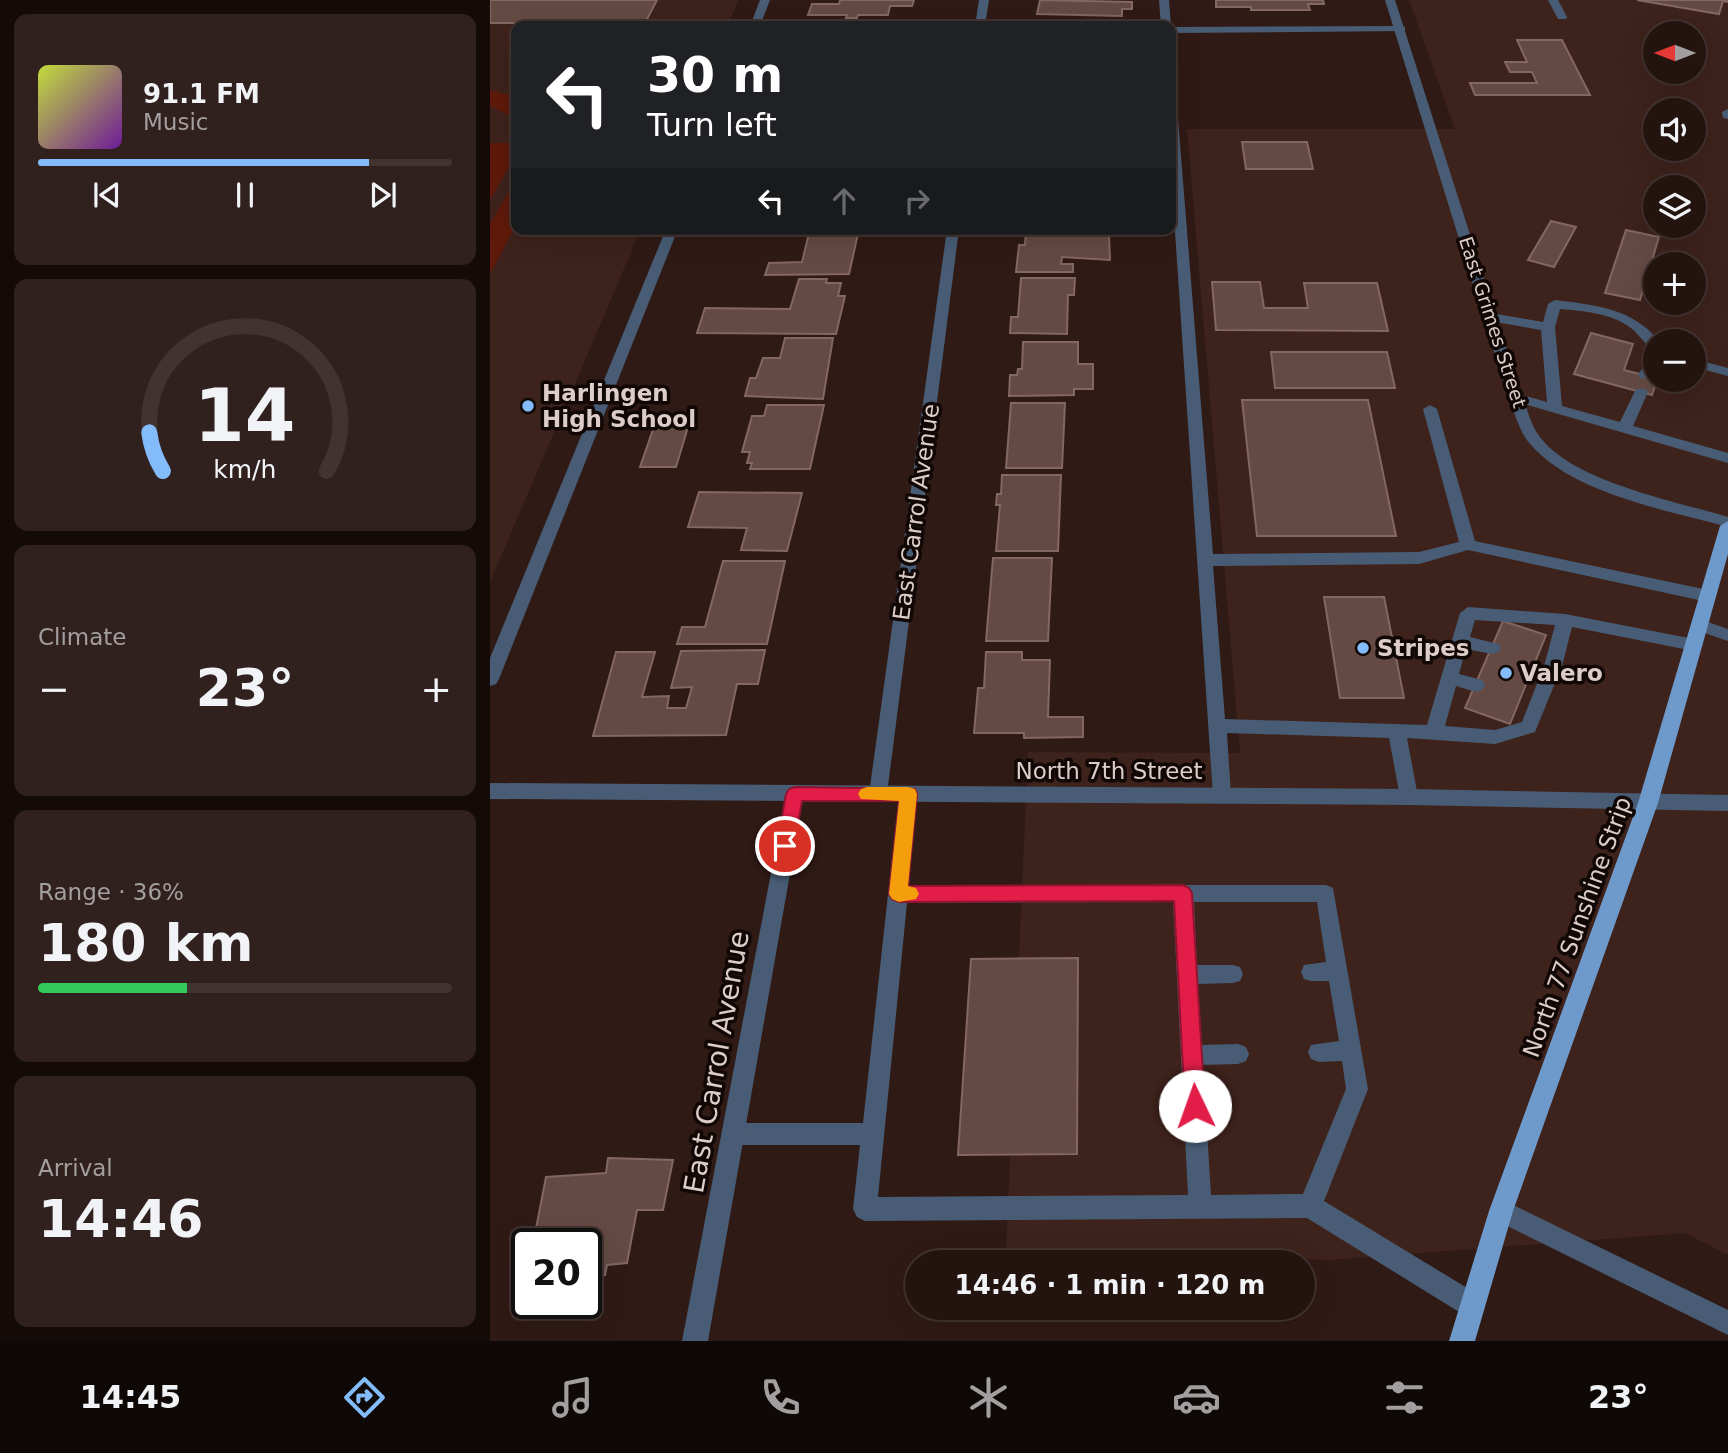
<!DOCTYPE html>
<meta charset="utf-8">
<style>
body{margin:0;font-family:"DejaVu Sans",sans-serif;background:#30211e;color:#f1f3f6;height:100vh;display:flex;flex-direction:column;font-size:26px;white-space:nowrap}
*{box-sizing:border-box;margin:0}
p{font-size:23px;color:#a39e9f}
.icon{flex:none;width:38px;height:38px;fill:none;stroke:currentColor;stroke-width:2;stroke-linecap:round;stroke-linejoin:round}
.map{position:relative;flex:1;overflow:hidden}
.side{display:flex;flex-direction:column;gap:14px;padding:14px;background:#140b09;width:490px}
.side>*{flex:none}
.top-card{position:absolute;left:21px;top:21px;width:665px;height:214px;border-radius:14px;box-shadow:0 7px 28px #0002,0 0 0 2px #413330;background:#202124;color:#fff;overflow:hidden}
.needle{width:46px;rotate:270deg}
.buttons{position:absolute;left:1153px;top:21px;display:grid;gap:14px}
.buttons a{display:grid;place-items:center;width:63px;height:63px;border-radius:50%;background:#241410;box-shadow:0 7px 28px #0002,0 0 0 2px #413330;font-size:35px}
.speed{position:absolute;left:21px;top:1228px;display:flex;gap:14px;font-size:35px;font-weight:700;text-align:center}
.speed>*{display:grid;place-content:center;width:91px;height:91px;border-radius:50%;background:#241410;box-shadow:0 7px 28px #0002,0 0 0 2px #413330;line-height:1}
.speed .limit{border:4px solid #111;border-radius:10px;background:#fff;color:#111}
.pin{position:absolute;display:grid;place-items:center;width:60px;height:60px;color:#fff;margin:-30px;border:4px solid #fff;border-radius:50%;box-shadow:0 2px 7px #0007}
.me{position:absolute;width:77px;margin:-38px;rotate:357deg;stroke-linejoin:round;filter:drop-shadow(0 0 5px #0008)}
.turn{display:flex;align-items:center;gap:24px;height:147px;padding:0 21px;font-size:32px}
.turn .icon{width:91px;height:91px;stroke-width:2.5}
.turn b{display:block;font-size:49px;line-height:60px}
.lanes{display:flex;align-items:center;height:66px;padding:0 21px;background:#0003;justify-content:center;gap:35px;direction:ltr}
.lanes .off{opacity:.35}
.big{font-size:52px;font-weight:600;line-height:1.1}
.side .tile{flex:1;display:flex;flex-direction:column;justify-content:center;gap:10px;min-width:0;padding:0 24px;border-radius:14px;background:#30211e}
.side .dial{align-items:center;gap:0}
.dial svg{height:182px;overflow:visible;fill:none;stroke:#413330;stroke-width:7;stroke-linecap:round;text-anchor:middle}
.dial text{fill:#f1f3f6;stroke:none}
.song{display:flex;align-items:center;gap:21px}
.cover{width:84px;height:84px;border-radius:10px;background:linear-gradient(135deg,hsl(70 70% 55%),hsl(280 70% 35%))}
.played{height:7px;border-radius:4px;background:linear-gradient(90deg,#84bcfb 80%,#413330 80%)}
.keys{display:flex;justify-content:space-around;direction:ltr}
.heat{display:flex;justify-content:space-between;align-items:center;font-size:38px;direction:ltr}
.charge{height:10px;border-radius:5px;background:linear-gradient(90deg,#34c759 36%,#413330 0)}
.trip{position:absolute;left:415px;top:1250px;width:410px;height:70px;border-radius:35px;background:#241410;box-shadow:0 7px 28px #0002,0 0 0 2px #413330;font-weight:600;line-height:70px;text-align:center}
.menu{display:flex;height:112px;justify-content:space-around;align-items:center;background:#0e0806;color:#a39e9f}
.menu .icon{width:49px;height:49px}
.menu .active{color:#84bcfb}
.menu b{font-size:32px;color:#f1f3f6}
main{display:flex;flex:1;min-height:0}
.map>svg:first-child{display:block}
.built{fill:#3e221c;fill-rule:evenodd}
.green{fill:#5f1a0b}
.building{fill:#644a43;stroke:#836761;stroke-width:2}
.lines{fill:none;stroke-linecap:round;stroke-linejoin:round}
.service{fill:#485d75;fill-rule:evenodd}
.minor{fill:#485d75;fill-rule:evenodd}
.tertiary{fill:#485d75;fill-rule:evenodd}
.primary{fill:#6e9acb;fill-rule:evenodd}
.route{fill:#e11d48;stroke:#92132f;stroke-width:2}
.slow{fill:#f59e0b}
.poi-dot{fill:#84bcfb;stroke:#110806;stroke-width:2.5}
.labels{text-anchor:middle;stroke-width:7;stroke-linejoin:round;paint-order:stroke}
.far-street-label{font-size:19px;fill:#ddcdc9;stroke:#110806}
.poi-label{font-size:23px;font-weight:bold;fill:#ddcdc9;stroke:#110806;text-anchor:start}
.street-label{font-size:23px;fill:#ddcdc9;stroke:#110806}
.near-street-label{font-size:28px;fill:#ddcdc9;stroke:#110806}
</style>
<main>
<section class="side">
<div class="tile">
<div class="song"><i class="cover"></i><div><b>91.1 FM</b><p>Music</p></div></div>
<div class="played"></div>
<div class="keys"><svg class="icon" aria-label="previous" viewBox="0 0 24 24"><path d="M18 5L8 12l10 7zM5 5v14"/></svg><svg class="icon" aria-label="pause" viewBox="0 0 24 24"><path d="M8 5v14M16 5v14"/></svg><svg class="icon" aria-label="next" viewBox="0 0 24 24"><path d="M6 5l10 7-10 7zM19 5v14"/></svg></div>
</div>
<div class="tile dial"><svg viewBox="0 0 100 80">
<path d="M14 69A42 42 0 1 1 86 69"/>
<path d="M14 69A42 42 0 0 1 8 52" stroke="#84bcfb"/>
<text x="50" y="56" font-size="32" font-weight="700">14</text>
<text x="50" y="72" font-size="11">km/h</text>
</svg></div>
<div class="tile"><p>Climate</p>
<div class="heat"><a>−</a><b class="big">23°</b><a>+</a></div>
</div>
<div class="tile"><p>Range · 36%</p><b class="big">180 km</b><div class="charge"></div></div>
<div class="tile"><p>Arrival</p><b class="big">14:46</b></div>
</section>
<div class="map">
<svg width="1238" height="1341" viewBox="0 0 1238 1341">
<rect width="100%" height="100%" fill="#301a15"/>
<g class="built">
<path d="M 0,0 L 249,0 L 237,26 L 26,26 L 26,229 L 151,229 L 0,582 Z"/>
<path d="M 919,0 L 1238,0 L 1238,1255 L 1195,1233 L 839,1260 L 516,1248 L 538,752 L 750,753 L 697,129 L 965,129 ZM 1166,33 L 1204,33 L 1204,72 L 1166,72 ZM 1166,110 L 1204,110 L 1204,149 L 1166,149 ZM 1166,187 L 1204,187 L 1204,226 L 1166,226 ZM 1166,264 L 1204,264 L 1204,303 L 1166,303 ZM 1166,341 L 1204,341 L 1204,380 L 1166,380 Z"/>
</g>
<g class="green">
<path d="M 0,90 L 26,97 L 26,118 L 0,106 Z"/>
<path d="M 0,143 L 26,143 L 26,155 L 0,200 Z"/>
<path d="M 26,179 L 26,225 L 0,274 L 0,224 Z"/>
</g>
<g class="building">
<path d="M 0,0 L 167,0 L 155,23 L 0,23 Z"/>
<path d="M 350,0 L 424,0 L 422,6 L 400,6 L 398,15 L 368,15 L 367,18 L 356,18 L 357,15 L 318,15 L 322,4 L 349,4 Z"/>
<path d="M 550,0 L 642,2 L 642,9 L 632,9 L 632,16 L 547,14 Z"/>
<path d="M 726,0 L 833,0 L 834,4 L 818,4 L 820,10 L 761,10 L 761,7 L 726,7 Z"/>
<path d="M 1147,0 L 1238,0 L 1238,2 L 1233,1 L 1229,14 Z"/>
<path d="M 1027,40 L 1072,40 L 1100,95 L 985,95 L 980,83 L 1047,83 L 1042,72 L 1020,72 L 1015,62 L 1037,62 Z"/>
<path d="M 752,142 L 817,142 L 823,169 L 756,169 Z"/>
<path d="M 1061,221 L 1086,227 L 1064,267 L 1038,260 Z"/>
<path d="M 320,229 L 369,229 L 359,274 L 275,275 L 279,263 L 312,262 Z"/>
<path d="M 536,229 L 604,229 L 604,235 L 619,235 L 620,260 L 572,257 L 571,264 L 583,264 L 583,272 L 526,272 L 529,245 L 535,245 Z"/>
<path d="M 1136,230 L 1169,237 L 1150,300 L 1115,293 Z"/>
<path d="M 531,278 L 585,278 L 584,295 L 578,295 L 577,334 L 520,333 L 521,317 L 528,317 Z"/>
<path d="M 309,279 L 337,279 L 336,283 L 351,283 L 348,296 L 355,296 L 346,334 L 207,333 L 215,308 L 300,309 Z"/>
<path d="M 722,282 L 770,282 L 774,308 L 818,308 L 814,283 L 887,283 L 898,331 L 726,330 Z"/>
<path d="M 1101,333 L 1143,344 L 1134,370 L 1166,378 L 1167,380 L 1162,395 L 1084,374 Z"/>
<path d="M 295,338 L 343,338 L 333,399 L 255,396 L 260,378 L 266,378 L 273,358 L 290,358 Z"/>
<path d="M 533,342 L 588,342 L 588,364 L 603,364 L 603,389 L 584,389 L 584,395 L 519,396 L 520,375 L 527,375 L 528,369 L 532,369 Z"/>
<path d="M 781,352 L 897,352 L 905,388 L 785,388 Z"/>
<path d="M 752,400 L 878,400 L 906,536 L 767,536 Z"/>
<path d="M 521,403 L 575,403 L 572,468 L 516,468 Z"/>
<path d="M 277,405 L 334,405 L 320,469 L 260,469 L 262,463 L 257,463 L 260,452 L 252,452 L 262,416 L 274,416 Z"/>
<path d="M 201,417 L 186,467 L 150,467 L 167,418 Z"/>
<path d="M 512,475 L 571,475 L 568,551 L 506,551 L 510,505 L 506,505 L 507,494 L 511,494 Z"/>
<path d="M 209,492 L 312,493 L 297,551 L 251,550 L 257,528 L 198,527 Z"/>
<path d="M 503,558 L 562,558 L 558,641 L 496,641 Z"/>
<path d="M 233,561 L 295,561 L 277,644 L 187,644 L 192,627 L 215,627 Z"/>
<path d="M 834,597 L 894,597 L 914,698 L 850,698 Z"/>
<path d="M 1013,621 L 1056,635 L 1020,724 L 975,708 Z"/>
<path d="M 275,650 L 268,684 L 247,684 L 236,735 L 103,736 L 126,652 L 165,652 L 152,697 L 179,696 L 177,708 L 196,708 L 202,687 L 181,688 L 191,651 Z"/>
<path d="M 496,652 L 532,652 L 532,660 L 560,660 L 558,717 L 593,717 L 593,737 L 534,738 L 534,733 L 484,733 L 488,688 L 494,688 Z"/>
<path d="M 588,958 L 587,1154 L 468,1155 L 481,959 Z"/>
<path d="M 118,1158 L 183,1160 L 173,1210 L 147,1210 L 137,1263 L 117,1265 L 115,1275 L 96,1276 L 96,1244 L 43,1244 L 56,1177 L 116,1173 Z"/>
</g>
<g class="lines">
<g class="service">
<path d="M 669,0 L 679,0 L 681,26 L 671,26 Z"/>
<path d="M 1058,0 L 1068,0 L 1077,17 L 1076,19 L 1068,19 Z"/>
<path d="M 681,91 L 686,94 L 723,554 L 929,552 L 969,542 L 933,409 L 940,405 L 947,409 L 985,541 L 1218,590 L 1226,596 L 1218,602 L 978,550 L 929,564 L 723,566 L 735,719 L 937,725 L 970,613 L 978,607 L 1075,614 L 1204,639 L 1210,641 L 1213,645 L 1210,649 L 1204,651 L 1082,627 L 1072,666 L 1045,732 L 1005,744 L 917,738 L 928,797 L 926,802 L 919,805 L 912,802 L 910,797 L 899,738 L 737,733 L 741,796 L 739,801 L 732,804 L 725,801 L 723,796 L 681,172 ZM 985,620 L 1065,625 L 1054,666 L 1032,722 L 1005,730 L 955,726 L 966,686 L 986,692 L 992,690 L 995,685 L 992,680 L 969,674 L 976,649 L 1002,654 L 1008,652 L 1011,648 L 1008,644 L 980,637 Z"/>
<path d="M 1238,109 L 1238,119 L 1233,118 L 1232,112 Z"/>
<path d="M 1065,300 C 1104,305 1143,308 1169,341 L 1166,341 L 1166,351 C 1156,347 1150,335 1141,328 C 1121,313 1094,311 1070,309 L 1065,327 L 1072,406 L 1130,422 L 1146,389 L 1156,389 L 1158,392 L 1143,426 L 1238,453 L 1238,463 L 1020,400 L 1018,397 L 1025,393 L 1057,402 L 1051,330 L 1000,321 L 993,317 L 1000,313 L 1053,322 L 1058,304 Z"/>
<path d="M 1166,354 C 1166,364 1166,370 1160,378 L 1150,378 L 1148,375 L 1161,355 Z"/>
<path d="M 1204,359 L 1238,368 L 1238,376 L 1204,367 Z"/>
<path d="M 1209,619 L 1238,629 L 1238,641 L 1203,629 L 1201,625 Z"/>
<path d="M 418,786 L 425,789 L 427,794 L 419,885 L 836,885 L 843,888 L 878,1089 L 834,1201 L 992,1297 L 995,1306 L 992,1315 L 983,1318 L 974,1315 L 817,1218 L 375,1221 L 367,1217 L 363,1209 L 370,1145 L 243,1145 L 235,1142 L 232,1134 L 235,1126 L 243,1123 L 373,1123 L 409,794 L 411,789 ZM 683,902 L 698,1195 L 388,1197 L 417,903 ZM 704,902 L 827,902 L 836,962 L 814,965 L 811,972 L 814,979 L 821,981 L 839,981 L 849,1041 L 821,1045 L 818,1052 L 821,1059 L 829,1062 L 852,1061 L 856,1089 L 813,1194 L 721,1195 L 713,1065 L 748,1064 L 756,1061 L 759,1054 L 756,1047 L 748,1044 L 712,1045 L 708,984 L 743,983 L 750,981 L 753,974 L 750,967 L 743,965 L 707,965 Z"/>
</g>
<g class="minor">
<path d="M 489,0 L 499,0 L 495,26 L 485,26 Z"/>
<path d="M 911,26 L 915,27 L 915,31 L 681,33 L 681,27 Z"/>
<path d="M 457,229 L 469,229 L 397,794 L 395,799 L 388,802 L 381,799 L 379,794 Z"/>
<path d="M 305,786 L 312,789 L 314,794 L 218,1341 L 192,1341 L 296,794 L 298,789 Z"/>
<path d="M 1011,1199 L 1238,1310 L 1238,1335 L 1003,1219 L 999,1211 L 1003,1203 Z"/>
</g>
<g class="tertiary">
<path d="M 270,0 L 280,0 L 270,26 L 260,26 Z"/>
<path d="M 895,0 L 905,0 L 1032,397 C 1038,410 1041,426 1050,437 C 1084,482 1185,501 1238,517 L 1238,527 C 1177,510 1084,494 1041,445 C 1029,432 1025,413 1018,397 Z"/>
<path d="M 176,229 L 188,229 L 9,679 L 6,684 L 0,686 L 0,658 Z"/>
<path d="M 0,783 L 919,789 L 1238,795 L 1238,811 L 919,805 L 0,799 Z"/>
</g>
<path class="primary" d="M 1238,521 L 1238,554 L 1168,803 L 1023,1211 L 985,1341 L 959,1341 L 999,1211 L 1148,803 L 1230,526 Z"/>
</g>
<path class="route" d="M 305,787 L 425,789 L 427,794 L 418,886 L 693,885 L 699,888 L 702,893 L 715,1106 L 712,1113 L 705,1116 L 698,1113 L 695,1106 L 684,901 L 409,902 L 402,899 L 399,894 L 409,801 L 312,801 L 304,846 L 302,851 L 295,853 L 289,851 L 287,846 L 296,794 L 299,789 Z"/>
<path class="slow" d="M 377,787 L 418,787 L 425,789 L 427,794 L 418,886 L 426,888 L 429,894 L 426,899 L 409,902 L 402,899 L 399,894 L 409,801 L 371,799 L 368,794 L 371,789 Z"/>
<g class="poi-dot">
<circle cx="38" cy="406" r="7"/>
<circle cx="873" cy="648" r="7"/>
<circle cx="1016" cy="673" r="7"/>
</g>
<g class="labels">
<g class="far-street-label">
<text transform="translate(1003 322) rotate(72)" y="7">East Grimes Street</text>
</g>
<g class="poi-label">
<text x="52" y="401">Harlingen<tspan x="52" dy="26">High School</tspan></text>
<text x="887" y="656">Stripes</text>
<text x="1030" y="681">Valero</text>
</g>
<g class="street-label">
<text transform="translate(426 512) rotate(-82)" y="8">East Carrol Avenue</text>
<text x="619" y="779">North 7th Street</text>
<text transform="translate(1087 927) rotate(-70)" y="8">North 77 Sunshine Strip</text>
</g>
<g class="near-street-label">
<text transform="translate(226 1062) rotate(-80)" y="10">East Carrol Avenue</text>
</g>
</g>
</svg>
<div class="buttons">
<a><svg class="needle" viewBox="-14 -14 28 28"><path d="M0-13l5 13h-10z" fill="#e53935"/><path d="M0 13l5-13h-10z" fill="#a39e9f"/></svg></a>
<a><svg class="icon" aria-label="sound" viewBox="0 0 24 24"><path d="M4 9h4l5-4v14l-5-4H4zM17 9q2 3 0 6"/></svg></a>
<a><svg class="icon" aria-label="layers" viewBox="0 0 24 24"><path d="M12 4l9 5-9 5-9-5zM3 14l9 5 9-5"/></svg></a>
<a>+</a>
<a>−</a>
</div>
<div class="speed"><div class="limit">20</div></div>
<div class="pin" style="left:295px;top:846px;background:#d93025"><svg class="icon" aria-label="arrive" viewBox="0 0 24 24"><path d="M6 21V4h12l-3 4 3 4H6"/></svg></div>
<svg class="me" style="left:705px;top:1106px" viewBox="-20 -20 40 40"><circle r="19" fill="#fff"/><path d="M0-13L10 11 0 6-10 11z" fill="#e11d48"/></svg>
<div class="trip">14:46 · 1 min · 120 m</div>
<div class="top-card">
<div class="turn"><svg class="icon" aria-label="left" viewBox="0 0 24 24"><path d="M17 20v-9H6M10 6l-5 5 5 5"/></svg><div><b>30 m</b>Turn left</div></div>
<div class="lanes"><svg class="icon" aria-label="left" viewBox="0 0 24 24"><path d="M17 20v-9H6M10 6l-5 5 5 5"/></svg><svg class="icon off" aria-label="ahead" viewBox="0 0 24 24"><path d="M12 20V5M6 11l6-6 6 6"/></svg><svg class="icon off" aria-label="right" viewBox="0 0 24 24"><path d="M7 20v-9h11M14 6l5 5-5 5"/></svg></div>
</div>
</div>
</main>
<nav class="menu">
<b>14:45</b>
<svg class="icon active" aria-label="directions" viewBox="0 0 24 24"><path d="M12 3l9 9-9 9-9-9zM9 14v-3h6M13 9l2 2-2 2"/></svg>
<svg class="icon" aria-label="music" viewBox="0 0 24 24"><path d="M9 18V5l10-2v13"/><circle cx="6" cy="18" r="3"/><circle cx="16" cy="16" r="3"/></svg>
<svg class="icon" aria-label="phone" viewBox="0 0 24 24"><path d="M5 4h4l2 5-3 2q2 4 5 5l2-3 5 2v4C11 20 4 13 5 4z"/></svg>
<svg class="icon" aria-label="climate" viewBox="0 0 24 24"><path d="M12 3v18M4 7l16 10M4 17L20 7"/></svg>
<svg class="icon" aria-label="car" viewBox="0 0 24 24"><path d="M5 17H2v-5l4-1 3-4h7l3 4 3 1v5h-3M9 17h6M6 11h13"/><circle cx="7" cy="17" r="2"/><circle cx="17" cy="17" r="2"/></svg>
<svg class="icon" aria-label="filters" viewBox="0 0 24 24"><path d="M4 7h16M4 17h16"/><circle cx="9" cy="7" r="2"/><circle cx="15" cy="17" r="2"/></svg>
<b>23°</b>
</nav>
